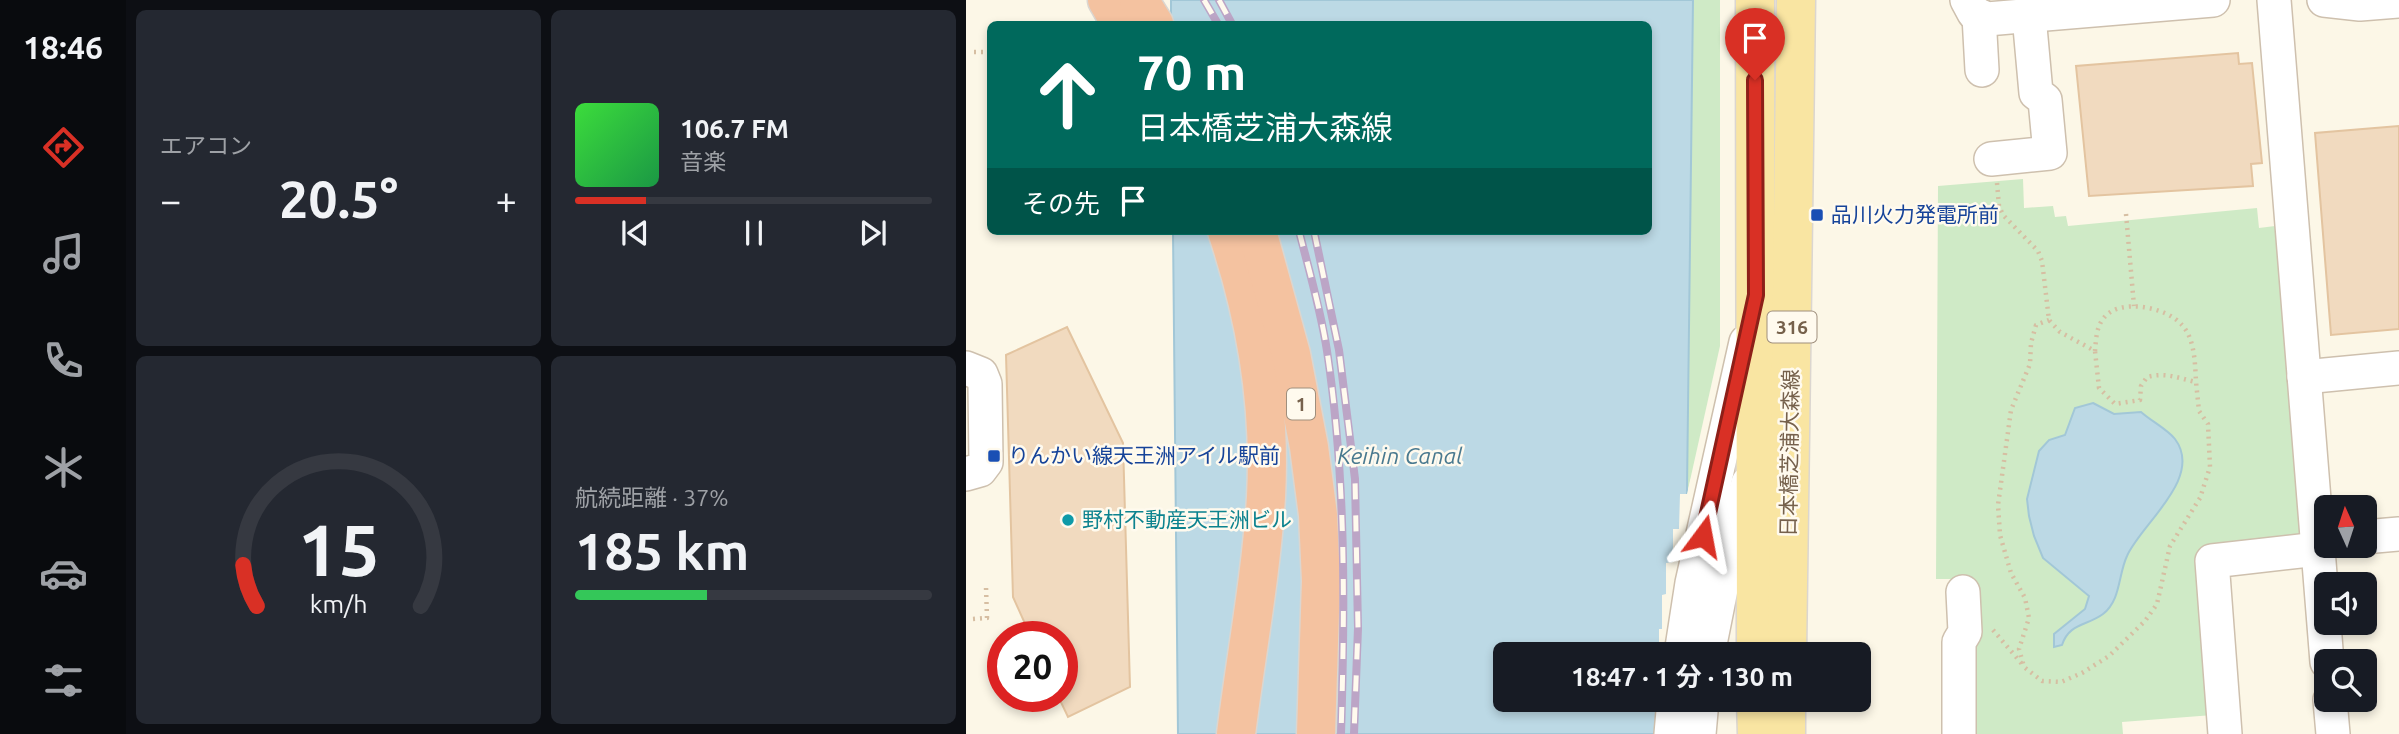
<!DOCTYPE html>
<html lang="ja">
<meta charset="utf-8">
<style>
body{margin:0;font-family:Ubuntu,"Noto Sans JP",sans-serif;background:#242831;color:#f1f3f6;height:100vh;display:flex;flex-direction:column;font-size:26px;white-space:nowrap}
*{box-sizing:border-box;margin:0}
p{font-size:23px;color:#9ea1a6}
.icon{flex:none;width:38px;height:38px;fill:none;stroke:currentColor;stroke-width:2;stroke-linecap:round;stroke-linejoin:round}
.map{position:relative;flex:1;overflow:hidden}
.details{display:flex;flex-direction:column;gap:10px;padding:10px;background:#0d0f14;width:840px}
.details>*{flex:none}
.top-card{position:absolute;left:21px;top:21px;width:665px;height:214px;border-radius:10px;box-shadow:0 4px 10px #0003;background:#00695c;color:#fff;overflow:hidden}
.needle{width:46px;rotate:357deg}
.controls{position:absolute;left:1348px;top:495px;display:grid;gap:14px}
.controls a{display:grid;place-items:center;width:63px;height:63px;border-radius:10px;background:#171b24;box-shadow:0 4px 10px #0003;font-size:35px}
.speed{position:absolute;left:21px;top:621px;display:flex;gap:14px;font-size:35px;font-weight:700;text-align:center}
.speed>*{display:grid;place-content:center;width:91px;height:91px;border-radius:50%;background:#171b24;box-shadow:0 4px 10px #0003;line-height:1}
.speed .limit{border:10px solid #d22;background:#fff;color:#111}
.pin{position:absolute;display:grid;place-items:center;width:60px;height:60px;color:#fff;margin:-72px -30px;border-radius:50% 50% 50% 0;rotate:-45deg;box-shadow:0 0 7px #0007}
.pin .icon{rotate:45deg}
.me{position:absolute;width:77px;margin:-38px;rotate:13deg;stroke-linejoin:round;filter:drop-shadow(0 0 5px #0008)}
.turn{display:flex;align-items:center;gap:24px;height:147px;padding:0 35px;font-size:32px}
.turn .icon{width:91px;height:91px;stroke-width:2.5}
.turn b{display:block;font-size:49px;line-height:60px}
.then{display:flex;align-items:center;height:66px;padding:0 35px;background:#0003;gap:14px;font-size:26px}
.big{font-size:52px;font-weight:700;line-height:1.1}
.details .widget{flex:1;display:flex;flex-direction:column;justify-content:center;gap:10px;min-width:0;padding:0 24px;border-radius:10px;background:#242831}
.details .dial{align-items:center;gap:0}
.dial svg{height:182px;overflow:visible;fill:none;stroke:#363941;stroke-width:7;stroke-linecap:round;text-anchor:middle}
.dial text{fill:#f1f3f6;stroke:none}
.song{display:flex;align-items:center;gap:21px}
.cover{width:84px;height:84px;border-radius:10px;background:linear-gradient(135deg,hsl(120 70% 55%),hsl(140 70% 35%))}
.played{height:7px;border-radius:4px;background:linear-gradient(90deg,#d93025 20%,#363941 20%)}
.keys{display:flex;justify-content:space-around;direction:ltr}
.heat{display:flex;justify-content:space-between;align-items:center;font-size:38px;direction:ltr}
.charge{height:10px;border-radius:5px;background:linear-gradient(90deg,#34c759 37%,#363941 0)}
.details .tiles{flex:1;display:grid;gap:10px;grid-template-columns:repeat(2,1fr)}
.trip{position:absolute;left:527px;top:642px;width:378px;height:70px;border-radius:10px;background:#171b24;box-shadow:0 4px 10px #0003;font-weight:700;line-height:70px;text-align:center}
main{display:flex;flex:1;min-height:0}
.dock{display:flex;flex-direction:column;width:126px;justify-content:space-around;align-items:center;background:#090b0e;color:#9ea1a6}
.dock .icon{width:49px;height:49px}
.dock .selected{color:#d93025}
.dock b{font-size:32px;color:#f1f3f6}
.map>svg:first-child{display:block}
.green{fill:#cfeac6}
.water{fill:#bcd9e5;stroke:#a2c7d7;stroke-width:2}
.pier{fill:#fcf7e7}
.building{fill:#f1dabf;stroke:#e3c4a0;stroke-width:2}
.lines{fill:none;stroke-linecap:round;stroke-linejoin:round}
.minor-casing{stroke:#cec0ae;stroke-width:36}
.major-casing{stroke:#dbd6d0;stroke-width:41}
.highway-casing{stroke:#dbd6d0;stroke-width:41}
.path{stroke:#d6bea2;stroke-width:4.5;stroke-dasharray:2 5;stroke-linecap:butt}
.minor{stroke:#fff;stroke-width:33}
.major{stroke:#f9e5a2;stroke-width:38}
.highway{stroke:#f4c2a0;stroke-width:38}
.rail-casing{stroke:#bca5c6;stroke-width:8}
.rail{stroke:#fffaee;stroke-width:5;stroke-dasharray:16;stroke-linecap:butt}
.route-casing{stroke:#8d1f18;stroke-width:18}
.route{stroke:#d93025;stroke-width:12}
.transit-dot{fill:#1a4fb4;stroke:#fffaee;stroke-width:2.5}
.culture-dot{fill:#0f9aa8;stroke:#fffaee;stroke-width:2.5}
.labels{text-anchor:middle;stroke-width:5;stroke-linejoin:round;paint-order:stroke}
.shield{fill:#fffaee;stroke:#9f8f7d;stroke-width:2}
.shield-label{font-size:19px;font-weight:bold;fill:#76614c}
.transit-label{font-size:21px;fill:#164399;stroke:#fffaee;text-anchor:start}
.street-label{font-size:21px;fill:#76614c;stroke:#fffaee}
.culture-label{font-size:21px;fill:#0d838f;stroke:#fffaee;text-anchor:start}
.water-label{font-size:23px;font-style:italic;fill:#49798f;stroke:#fffaee}
</style>
<main>
<nav class="dock">
<b>18:46</b>
<svg class="icon selected" aria-label="directions" viewBox="0 0 24 24"><path d="M12 3l9 9-9 9-9-9zM9 14v-3h6M13 9l2 2-2 2"/></svg>
<svg class="icon" aria-label="music" viewBox="0 0 24 24"><path d="M9 18V5l10-2v13"/><circle cx="6" cy="18" r="3"/><circle cx="16" cy="16" r="3"/></svg>
<svg class="icon" aria-label="phone" viewBox="0 0 24 24"><path d="M5 4h4l2 5-3 2q2 4 5 5l2-3 5 2v4C11 20 4 13 5 4z"/></svg>
<svg class="icon" aria-label="climate" viewBox="0 0 24 24"><path d="M12 3v18M4 7l16 10M4 17L20 7"/></svg>
<svg class="icon" aria-label="car" viewBox="0 0 24 24"><path d="M5 17H2v-5l4-1 3-4h7l3 4 3 1v5h-3M9 17h6M6 11h13"/><circle cx="7" cy="17" r="2"/><circle cx="17" cy="17" r="2"/></svg>
<svg class="icon" aria-label="filters" viewBox="0 0 24 24"><path d="M4 7h16M4 17h16"/><circle cx="9" cy="7" r="2"/><circle cx="15" cy="17" r="2"/></svg>
</nav>
<section class="details">
<div class="tiles">
<div class="widget"><p>エアコン</p>
<div class="heat"><a>−</a><b class="big">20.5°</b><a>+</a></div>
</div>
<div class="widget">
<div class="song"><i class="cover"></i><div><b>106.7 FM</b><p>音楽</p></div></div>
<div class="played"></div>
<div class="keys"><svg class="icon" aria-label="previous" viewBox="0 0 24 24"><path d="M18 5L8 12l10 7zM5 5v14"/></svg><svg class="icon" aria-label="pause" viewBox="0 0 24 24"><path d="M8 5v14M16 5v14"/></svg><svg class="icon" aria-label="next" viewBox="0 0 24 24"><path d="M6 5l10 7-10 7zM19 5v14"/></svg></div>
</div>
<div class="widget dial"><svg viewBox="0 0 100 80">
<path d="M14 69A42 42 0 1 1 86 69"/>
<path d="M14 69A42 42 0 0 1 8 51" stroke="#d93025"/>
<text x="50" y="56" font-size="32" font-weight="700">15</text>
<text x="50" y="72" font-size="11">km/h</text>
</svg></div>
<div class="widget"><p>航続距離 · 37%</p><b class="big">185 km</b><div class="charge"></div></div>
</div>
</section>
<div class="map">
<svg width="1433" height="734" viewBox="0 0 1433 734">
<rect width="100%" height="100%" fill="#fcf7e7"/>
<g class="green">
<path d="M 727,0 L 754,0 L 754,346 L 721,494 Z"/>
<path d="M 1057,179 L 1058,208 L 1087,206 L 1089,217 L 1100,216 L 1102,226 L 1291,208 L 1293,228 L 1309,226 L 1338,542 L 1235,553 L 1247,715 L 1156,722 L 1157,734 L 1003,734 L 1004,579 L 970,579 L 972,186 Z"/>
</g>
<g class="water">
<path d="M 205,0 L 727,0 L 719,654 L 539,654 L 539,700 L 719,700 L 719,734 L 212,734 L 207,231 L 682,231 L 682,24 L 205,24 Z"/>
<path d="M 1127,403 L 1148,414 L 1175,412 C 1185,421 1201,429 1209,439 C 1238,478 1175,524 1161,556 C 1152,575 1155,600 1137,614 C 1121,626 1103,623 1096,645 L 1088,647 L 1088,634 L 1119,609 L 1123,596 L 1077,558 L 1068,536 L 1063,516 L 1061,499 L 1073,451 L 1083,440 L 1099,435 L 1109,408 Z"/>
</g>
<path class="pier" d="M 725,478 L 723,654 L 686,654 L 693,652 L 693,629 L 696,629 L 696,595 L 700,594 L 700,563 L 707,562 L 707,529 L 713,529 L 714,494 L 721,494 Z"/>
<g class="building">
<path d="M 1272,53 L 1273,64 L 1286,63 L 1296,163 L 1285,164 L 1287,186 L 1123,196 L 1110,66 Z"/>
<path d="M 1433,126 L 1433,329 L 1365,335 L 1349,133 Z"/>
<path d="M 101,327 L 157,443 L 164,687 L 102,717 L 92,696 L 96,696 L 96,637 L 65,637 L 47,597 L 40,355 Z"/>
</g>
<g class="lines">
<g class="minor-casing">
<g id="minor">
<path d="M 1001,0 L 1008,13 L 1021,19 L 1247,0"/>
<path d="M 1308,0 L 1361,662"/>
<path d="M 1358,0 L 1394,4 L 1433,1"/>
<path d="M 1013,16 L 1016,70"/>
<path d="M 1025,159 L 1084,153 L 1079,100 L 1070,93 L 1063,16"/>
<path d="M 0,368 L 15,374 L 19,384 L 20,462 L 14,470 L 0,474"/>
<path d="M 1338,377 L 1433,368"/>
<path d="M 1398,537 L 1433,534"/>
<path d="M 715,654 L 726,583 L 780,342"/>
<path d="M 742,654 L 762,554 L 782,483"/>
<path d="M 1364,700 L 1367,734"/>
<path d="M 705,734 L 708,700"/>
<path d="M 733,734 L 736,700"/>
<path d="M 993,734 L 993,642 L 999,632 L 997,592"/>
<path d="M 1259,734 L 1246,561 L 1352,549"/>
</g>
</g>
<g class="major-casing">
<g id="major">
<path d="M 789,0 L 790,654"/>
<path d="M 821,654 L 830,0"/>
<path d="M 790,700 L 791,734"/>
<path d="M 820,734 L 820,700"/>
</g>
</g>
<g class="highway-casing">
<g id="highway">
<path d="M 141,0 L 155,24"/>
<path d="M 173,0 L 188,24"/>
<path d="M 261,231 C 290,317 305,406 300,497 C 295,576 280,655 270,734"/>
<path d="M 291,231 L 325,354 L 343,447 L 352,515 L 355,581 L 350,734"/>
</g>
</g>
<g class="path">
<path d="M 8,52 L 24,52"/>
<path d="M 1031,183 L 1033,206 L 1037,215 L 1072,251 L 1076,261 L 1083,320 L 1094,332 L 1129,351 L 1133,388 L 1149,404 L 1174,400 L 1175,386 L 1181,377 C 1200,372 1212,378 1230,382 L 1233,411 L 1242,424 L 1244,467 L 1234,498 L 1204,546 L 1191,604 L 1179,621 L 1143,656 L 1116,673 L 1095,682 L 1076,681 L 1058,667 L 1053,649 L 1063,618 L 1059,598 L 1045,573 L 1034,535 L 1032,505 L 1045,410 L 1064,364 L 1065,343 L 1070,325 L 1083,320"/>
<path d="M 1160,214 L 1168,306"/>
<path d="M 1129,351 C 1130,341 1130,328 1137,319 C 1152,297 1201,307 1216,325 C 1229,339 1229,364 1230,382"/>
<path d="M 7,619 L 21,618 L 20,587"/>
<path d="M 1027,630 L 1056,664"/>
</g>
<use href="#minor" class="minor"/>
<use href="#major" class="major"/>
<use href="#highway" class="highway"/>
<g class="rail-casing">
<g id="rail">
<path d="M 238,0 L 252,24"/>
<path d="M 253,0 L 266,24"/>
<path d="M 333,231 C 343,270 355,311 361,351 C 380,477 379,606 375,734"/>
<path d="M 348,231 L 373,350 L 389,479 L 392,628 L 388,734"/>
</g>
</g>
<use href="#rail" class="rail"/>
</g>
<g class="lines">
<g class="route-casing">
<path id="route" d="M 737,536 L 790,295 L 789,80"/>
</g>
<use href="#route" class="route"/>
</g>
<g class="transit-dot">
<rect x="844" y="208" width="14" height="14" rx="3.5"/>
<rect x="21" y="449" width="14" height="14" rx="3.5"/>
</g>
<circle class="culture-dot" cx="102" cy="520" r="7"/>
<g class="labels">
<g class="shield">
<rect x="801.5" y="311.5" width="49" height="31" rx="5"/>
<rect x="321" y="388.5" width="28" height="31" rx="5"/>
</g>
<g class="shield-label">
<text x="826" y="334">316</text>
<text x="335" y="411">1</text>
</g>
<g class="transit-label">
<text x="865" y="222">品川火力発電所前</text>
<text x="42" y="463">りんかい線天王洲アイル駅前</text>
</g>
<g class="street-label">
<text transform="translate(824 453) rotate(-89)" y="7">日本橋芝浦大森線</text>
</g>
<g class="culture-label">
<text x="116" y="527">野村不動産天王洲ビル</text>
</g>
<g class="water-label">
<text x="434" y="464">Keihin Canal</text>
</g>
</g>
</svg>
<div class="controls">
<a><svg class="needle" viewBox="-14 -14 28 28"><path d="M0-13l5 13h-10z" fill="#e53935"/><path d="M0 13l5-13h-10z" fill="#9ea1a6"/></svg></a>
<a><svg class="icon" aria-label="sound" viewBox="0 0 24 24"><path d="M4 9h4l5-4v14l-5-4H4zM17 9q2 3 0 6"/></svg></a>
<a><svg class="icon" aria-label="search" viewBox="0 0 24 24"><circle cx="10" cy="10" r="6"/><path d="M15 15l6 6"/></svg></a>
</div>
<div class="speed"><div class="limit">20</div></div>
<div class="pin" style="left:789px;top:80px;background:#d93025"><svg class="icon" aria-label="arrive" viewBox="0 0 24 24"><path d="M6 21V4h12l-3 4 3 4H6"/></svg></div>
<svg class="me" style="left:737px;top:536px" viewBox="-20 -20 40 40"><path d="M0-17L14 15 0 8-14 15z" fill="#d93025" stroke="#fff" stroke-width="4"/></svg>
<div class="trip">18:47 · 1 分 · 130 m</div>
<div class="top-card">
<div class="turn"><svg class="icon" aria-label="ahead" viewBox="0 0 24 24"><path d="M12 20V5M6 11l6-6 6 6"/></svg><div><b>70 m</b>日本橋芝浦大森線</div></div>
<div class="then">その先<svg class="icon" aria-label="arrive" viewBox="0 0 24 24"><path d="M6 21V4h12l-3 4 3 4H6"/></svg></div>
</div>
</div>
</main>
